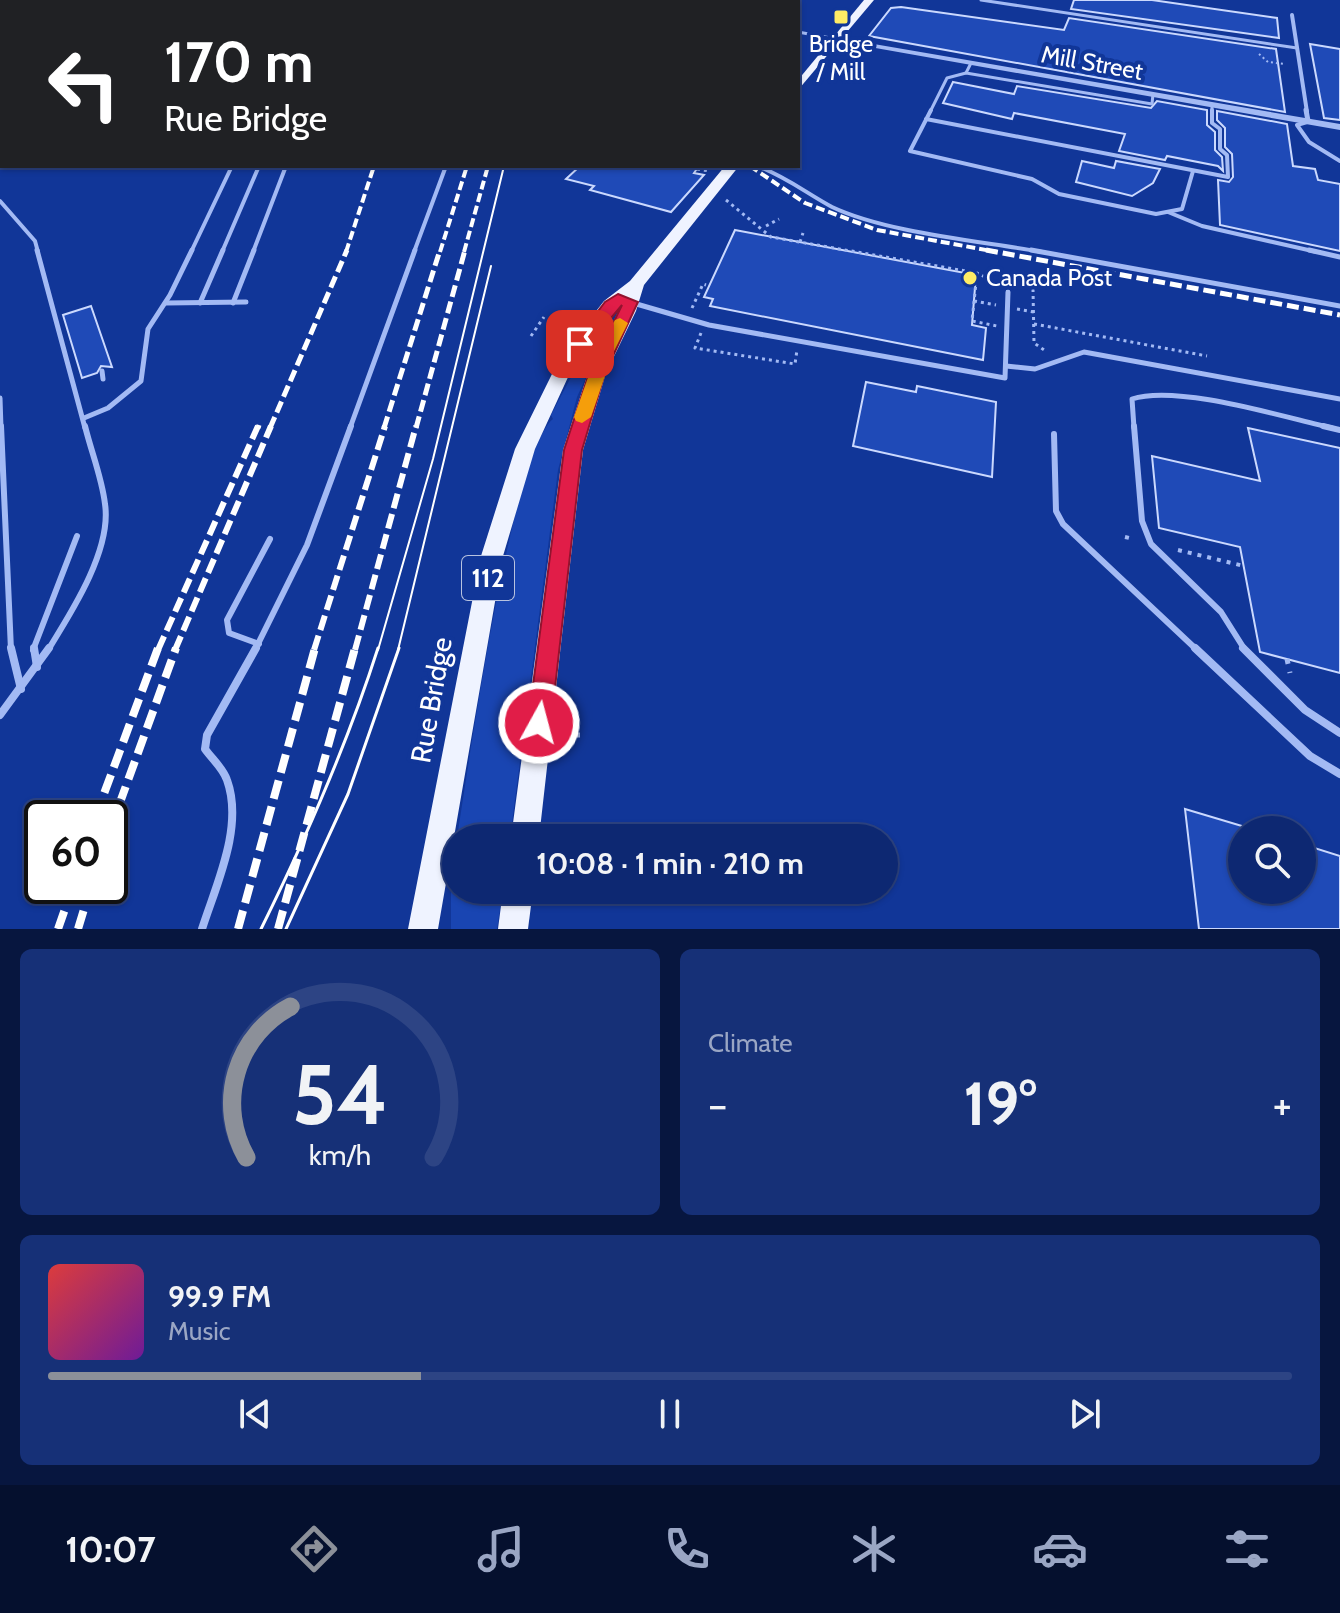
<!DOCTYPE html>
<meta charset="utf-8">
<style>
body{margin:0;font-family:Cabin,sans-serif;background:#163077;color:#f1f3f6;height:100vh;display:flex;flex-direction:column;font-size:30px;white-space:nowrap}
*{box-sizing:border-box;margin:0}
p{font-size:26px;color:#9aa6c4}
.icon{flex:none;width:44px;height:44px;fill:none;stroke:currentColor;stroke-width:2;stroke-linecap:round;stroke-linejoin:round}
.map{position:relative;height:929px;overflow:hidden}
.drawer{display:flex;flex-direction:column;gap:20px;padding:20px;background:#07163f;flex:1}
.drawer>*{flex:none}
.banner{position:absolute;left:0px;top:0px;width:800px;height:168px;box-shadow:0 2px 6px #0004,0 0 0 2px #2d4484;background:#202124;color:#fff;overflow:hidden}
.fabs{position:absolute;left:1228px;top:816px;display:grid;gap:16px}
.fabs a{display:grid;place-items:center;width:88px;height:88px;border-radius:50%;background:#0d2872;box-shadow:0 2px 6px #0004,0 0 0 2px #2d4484;font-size:40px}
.speed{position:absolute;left:24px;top:800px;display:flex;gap:16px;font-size:40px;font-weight:700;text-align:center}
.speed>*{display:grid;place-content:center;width:104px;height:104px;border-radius:50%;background:#0d2872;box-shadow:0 2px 6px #0004,0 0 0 2px #2d4484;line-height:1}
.speed .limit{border:4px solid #111;border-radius:12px;background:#fff;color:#111}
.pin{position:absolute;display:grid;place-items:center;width:68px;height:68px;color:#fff;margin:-34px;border-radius:16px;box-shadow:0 4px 12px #0006}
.me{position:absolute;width:88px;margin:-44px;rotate:7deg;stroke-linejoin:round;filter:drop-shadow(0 0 6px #0008)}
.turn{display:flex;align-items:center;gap:28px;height:168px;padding:0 32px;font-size:36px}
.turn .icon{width:104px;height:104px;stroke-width:2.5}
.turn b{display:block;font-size:56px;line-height:68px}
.big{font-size:60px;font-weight:700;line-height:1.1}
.drawer .tile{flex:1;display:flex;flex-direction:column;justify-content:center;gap:12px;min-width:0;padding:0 28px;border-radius:12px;background:#163077}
.drawer .dial{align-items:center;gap:0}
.dial svg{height:208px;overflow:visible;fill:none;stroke:#2d4484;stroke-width:7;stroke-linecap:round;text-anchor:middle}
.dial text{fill:#f1f3f6;stroke:none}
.song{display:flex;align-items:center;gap:24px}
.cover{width:96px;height:96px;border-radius:12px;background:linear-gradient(135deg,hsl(0 70% 55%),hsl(280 70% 35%))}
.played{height:8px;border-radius:4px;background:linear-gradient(90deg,#8c9099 30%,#2d4484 30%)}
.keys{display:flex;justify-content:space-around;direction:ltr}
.heat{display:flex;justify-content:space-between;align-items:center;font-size:44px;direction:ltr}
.drawer .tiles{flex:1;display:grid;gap:20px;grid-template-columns:1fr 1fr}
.tile:last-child{grid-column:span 2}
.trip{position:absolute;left:442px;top:824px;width:456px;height:80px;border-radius:40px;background:#0d2872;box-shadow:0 2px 6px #0004,0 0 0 2px #2d4484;font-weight:700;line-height:80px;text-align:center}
.dock{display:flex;height:128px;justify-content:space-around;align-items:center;background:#05102e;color:#9aa6c4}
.dock .icon{width:56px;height:56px}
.dock .current{color:#8c9099}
.dock b{font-size:36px;color:#f1f3f6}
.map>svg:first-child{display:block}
.green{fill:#1945b2}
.building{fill:#1f4ab7;stroke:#cbd9fe;stroke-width:2}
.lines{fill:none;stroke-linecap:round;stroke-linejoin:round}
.path-far3{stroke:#a3baf4;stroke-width:2;stroke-dasharray:2 3;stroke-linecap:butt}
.path-far2{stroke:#a3baf4;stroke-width:3;stroke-dasharray:3 4;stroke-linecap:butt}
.path-far1{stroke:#a3baf4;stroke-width:4;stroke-dasharray:4 6;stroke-linecap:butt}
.path{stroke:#a3baf4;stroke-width:5;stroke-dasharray:5 8;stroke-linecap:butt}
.service-far4{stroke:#a3baf4;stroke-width:3}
.service-far3{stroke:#a3baf4;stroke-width:4}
.service-far2{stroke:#a3baf4;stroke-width:5}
.service-far1{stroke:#a3baf4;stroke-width:6}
.service{stroke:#a3baf4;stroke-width:8}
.minor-far1{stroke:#a3baf4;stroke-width:4}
.minor{stroke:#a3baf4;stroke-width:5}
.tertiary{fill:#a3baf4;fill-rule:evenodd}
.primary{fill:#eff3ff;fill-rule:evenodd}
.tram-far1{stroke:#fff;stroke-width:2}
.tram{stroke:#fff;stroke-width:3}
.rail-far3{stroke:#fff;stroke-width:4;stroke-dasharray:9 4;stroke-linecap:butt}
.rail-far2{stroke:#fff;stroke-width:5;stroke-dasharray:12 5;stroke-linecap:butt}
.rail-far1{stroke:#fff;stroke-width:6;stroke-dasharray:15 6;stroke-linecap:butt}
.rail{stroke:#fff;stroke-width:8;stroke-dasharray:19 8;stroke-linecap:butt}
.route{fill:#e11d48;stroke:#92132f;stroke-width:2}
.slow{fill:#f59e0b}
.poi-dot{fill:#ffec65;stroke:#113698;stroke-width:3}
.labels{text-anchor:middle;stroke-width:8;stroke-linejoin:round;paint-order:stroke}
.far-poi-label{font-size:24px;fill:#fff;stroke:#113698}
.far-street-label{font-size:24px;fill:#fff;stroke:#113698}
.shield{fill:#113698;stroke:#b8c3e0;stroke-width:2}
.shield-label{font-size:26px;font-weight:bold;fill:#fff}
.street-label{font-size:28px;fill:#fff;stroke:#113698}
</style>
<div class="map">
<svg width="1340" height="929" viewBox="0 0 1340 929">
<rect width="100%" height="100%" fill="#113698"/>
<g class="green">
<path d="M 608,319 L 612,320 L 577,397 L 558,470 L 510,838 L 457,838 C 468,770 512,451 553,419 L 551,415 L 579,362 Z"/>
<path d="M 456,841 L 456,890 L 503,890 L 497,929 L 451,929 L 451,868 Z"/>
</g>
<g class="building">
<path d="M 1074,0 L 1152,0 L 1277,18 L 1279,38 L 1071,9 Z"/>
<path d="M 901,7 L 1064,30 L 1069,18 L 1276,49 L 1285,112 L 869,36 L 891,8 Z"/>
<path d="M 1310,44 L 1340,49 L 1340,120 L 1324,118 Z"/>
<path d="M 953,82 L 1014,94 L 1017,86 L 1151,108 L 1157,101 L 1207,110 L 1207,125 L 1215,132 L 1215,150 L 1222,157 L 1223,171 L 1218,166 L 1167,156 L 1165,160 L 1119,151 L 1125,134 L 1014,113 L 1012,119 L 943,103 Z"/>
<path d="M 1217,111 L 1287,124 L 1293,166 L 1315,169 L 1318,180 L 1340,184 L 1340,251 L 1220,225 L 1218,180 L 1229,182 L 1233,177 L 1232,154 L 1225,147 L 1225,128 L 1217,120 Z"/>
<path d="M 1082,161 L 1114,168 L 1116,161 L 1160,169 L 1153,183 L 1132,196 L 1076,182 Z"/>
<path d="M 580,166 L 699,166 L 694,173 L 704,175 L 671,212 L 590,190 L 594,186 L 566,179 Z"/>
<path d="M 735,230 L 976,275 L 972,325 L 986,328 L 983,360 L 710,306 L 713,299 L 704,297 Z"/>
<path d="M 91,306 L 112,367 L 101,366 L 97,373 L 82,378 L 63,315 Z"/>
<path d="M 866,382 L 916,392 L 917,386 L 996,402 L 992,477 L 853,446 Z"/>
<path d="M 1248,428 L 1340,448 L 1340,673 L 1260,652 L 1240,547 L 1159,528 L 1152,456 L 1260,481 Z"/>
<path d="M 1185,809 L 1242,826 L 1242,890 L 1302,890 L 1302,844 L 1340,856 L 1340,929 L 1199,929 Z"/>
</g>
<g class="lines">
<path class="path-far3" d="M 1259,54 L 1268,62 L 1285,64"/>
<g class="path-far2">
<path d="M 697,169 L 709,171"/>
<path d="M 726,200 L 771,237 L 977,273 L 993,281"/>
<path d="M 766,226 L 779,219"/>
<path d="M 800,242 L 803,233"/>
<path d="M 977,273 L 972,321 L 997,326"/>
<path d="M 1033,289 L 1034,343 L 1047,352"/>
<path d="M 974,301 L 996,305"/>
<path d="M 692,308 L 703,284 L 706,285"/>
<path d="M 1017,309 L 1034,312"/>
<path d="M 1034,324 L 1207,356"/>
<path d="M 701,333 L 695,348 L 795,364 L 797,350"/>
<path d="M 531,336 L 544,317"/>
</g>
<g class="path-far1">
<path d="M 1125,537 L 1134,539"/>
<path d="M 1178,550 L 1244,566"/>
</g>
<g class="path">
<path d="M 1287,659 L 1290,673"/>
<path d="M 562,735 L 587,735"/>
</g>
<g class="service-far4">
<path d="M 623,0 L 634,2"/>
<path d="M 981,0 L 1297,48"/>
<path d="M 86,2 L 89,0"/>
<path d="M 798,32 L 836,39"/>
<path d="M 971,63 L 966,73 L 1152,104 L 1153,94"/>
<path d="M 1212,105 L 1212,112"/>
<path d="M 930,112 L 947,78 L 966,73"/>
</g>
<g class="service-far3">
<path d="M 931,110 L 910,151 L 1032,179 L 1059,194 L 1156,214 L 1182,209 L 1193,171"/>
<path d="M 926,119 L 1228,177 L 1227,155 L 1220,149 L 1220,129 L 1212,123 L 1212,110"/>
<path d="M 1307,122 L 1297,125 L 1309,142 L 1340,161"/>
<path d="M 757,166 C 785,176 806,193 832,207 C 887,233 981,241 1042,252"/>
<path d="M 0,201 L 35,241 L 38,252"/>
<path d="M 1168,212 L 1202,226 L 1317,252"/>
<path d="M 191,252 L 232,166"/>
<path d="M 222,252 L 259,166"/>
<path d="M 253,252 L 286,166"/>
<path d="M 414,252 L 446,166"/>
</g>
<g class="service-far2">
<path d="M 37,250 L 85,428"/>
<path d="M 1031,250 L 1340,306"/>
<path d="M 1309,250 L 1340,257"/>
<path d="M 166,303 L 246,302"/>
<path d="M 200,303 L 223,250"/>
<path d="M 233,303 L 254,250"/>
<path d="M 633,303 L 709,325 L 1005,378 L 1008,292"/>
<path d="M 1006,366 L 1035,369 L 1084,352 L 1340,399"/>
<path d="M 102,371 L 103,379"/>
<path d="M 0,398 L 1,428"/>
<path d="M 84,418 L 108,408 L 141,381 L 148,329 L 170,295 L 192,250"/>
<path d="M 350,428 L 415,250"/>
<path d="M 1134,428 L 1132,399 C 1177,384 1283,417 1332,428"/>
</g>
<g class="service-far1">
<path d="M 1,426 L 11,650"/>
<path d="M 1134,426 L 1142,521 L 1151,544 L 1221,612 L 1245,650"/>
<path d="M 1323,426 L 1340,430"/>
<path d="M 1054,434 L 1056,511 L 1063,524 L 1197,650"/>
<path d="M 259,644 L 229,633 L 227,620 L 270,539"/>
<path d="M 33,650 L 77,536"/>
<path d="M 48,650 C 71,613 112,550 105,504 C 102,478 91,451 85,426"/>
<path d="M 255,650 L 307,545 L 351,426"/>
</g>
<g class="service">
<path d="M 11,648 L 21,689"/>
<path d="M 34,648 L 37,667"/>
<path d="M 1195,648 L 1310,756 L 1340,774"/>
<path d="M 1243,648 L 1305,710 L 1340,733"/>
<path d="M 0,715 L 49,648"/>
<path d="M 202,929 C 216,885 244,827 227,780 C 223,768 212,759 205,749 L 207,735 L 256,648"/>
</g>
<path class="minor-far1" d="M 1292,15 L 1307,112"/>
<path class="minor" d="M 1306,110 L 1308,121"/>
<path class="tertiary" d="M 833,37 L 1340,124 L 1340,130 L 836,41 L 833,41 Z"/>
<g class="primary">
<path d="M 864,0 L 874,0 L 798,90 L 798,80 Z"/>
<path d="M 725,166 L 739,166 L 644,285 L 636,311 L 606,373 L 583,450 L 539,838 L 511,838 L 563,450 L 588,373 L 622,304 L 598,332 L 569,375 L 535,449 L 503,556 L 438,929 L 408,929 L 481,556 L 515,449 L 552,374 L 586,324 L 604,301 L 630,281 Z"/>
<path d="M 503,890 L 533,890 L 528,929 L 498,929 Z"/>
</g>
<g class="tram-far1">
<path d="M 378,650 L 433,459 L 504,166"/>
<path d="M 398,650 L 491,266"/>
</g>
<g class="tram">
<path d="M 261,929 C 306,838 347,745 378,648"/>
<path d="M 286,929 L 348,794 L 399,648"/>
</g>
<g class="rail-far3">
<path d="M 750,166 L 805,203 L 877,230 L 997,252"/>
<path d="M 346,252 L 374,166"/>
<path d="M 440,252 L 467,166"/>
<path d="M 464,252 L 488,166"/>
</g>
<g class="rail-far2">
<path d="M 986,250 L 1340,315"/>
<path d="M 258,428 L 259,425"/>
<path d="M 270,428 L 347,250"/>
<path d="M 384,428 L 440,250"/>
<path d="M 416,428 L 465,250"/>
</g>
<g class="rail-far1">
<path d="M 158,650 L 258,426"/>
<path d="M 175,650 L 271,426"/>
<path d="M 314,650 L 385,426"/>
<path d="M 355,650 L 416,426"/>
</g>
<g class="rail">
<path d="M 95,818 L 158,648"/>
<path d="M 110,830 L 176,648"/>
<path d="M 58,929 L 73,886"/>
<path d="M 78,929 L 91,886"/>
<path d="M 238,929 L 315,648"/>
<path d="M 278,929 L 355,648"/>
</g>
</g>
<path class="route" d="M 618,294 L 638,302 L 605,373 L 582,450 L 551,723 L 548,731 L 539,734 L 531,731 L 528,723 L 564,450 L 589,373 L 622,305 L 586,348 L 575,348 L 573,344 L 605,302 Z"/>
<path class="slow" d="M 620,318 L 628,323 L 612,355 L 591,417 L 582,423 L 576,421 L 574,417 L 596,355 L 615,320 Z"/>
<g class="poi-dot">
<rect x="833" y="9" width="16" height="16" rx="4"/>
<circle cx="970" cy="278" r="8"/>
</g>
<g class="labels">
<g class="far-poi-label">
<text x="841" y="52">Bridge<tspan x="841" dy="28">/ Mill</tspan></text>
<text x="986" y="286" text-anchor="start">Canada Post</text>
</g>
<g class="far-street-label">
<text transform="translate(1092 63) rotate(10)" y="8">Mill Street</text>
</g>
<rect class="shield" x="462" y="556" width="52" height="44" rx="6"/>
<g class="shield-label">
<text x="488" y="587">112</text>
</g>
<g class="street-label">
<text transform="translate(431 700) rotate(-80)" y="10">Rue Bridge</text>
</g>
</g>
</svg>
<div class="fabs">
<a><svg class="icon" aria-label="search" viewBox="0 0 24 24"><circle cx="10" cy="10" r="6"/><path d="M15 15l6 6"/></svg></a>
</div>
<div class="speed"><div class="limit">60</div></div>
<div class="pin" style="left:580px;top:344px;background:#d93025"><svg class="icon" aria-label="arrive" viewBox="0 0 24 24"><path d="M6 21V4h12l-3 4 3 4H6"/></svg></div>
<svg class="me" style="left:539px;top:723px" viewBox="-20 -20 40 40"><circle r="17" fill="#e11d48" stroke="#fff" stroke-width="3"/><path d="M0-11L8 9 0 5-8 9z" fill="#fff"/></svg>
<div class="trip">10:08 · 1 min · 210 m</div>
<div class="banner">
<div class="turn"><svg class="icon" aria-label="left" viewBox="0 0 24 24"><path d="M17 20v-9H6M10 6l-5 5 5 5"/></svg><div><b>170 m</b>Rue Bridge</div></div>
</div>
</div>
<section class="drawer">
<div class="tiles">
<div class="tile dial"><svg viewBox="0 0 100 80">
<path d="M14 69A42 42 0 1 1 86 69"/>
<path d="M14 69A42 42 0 0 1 31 11" stroke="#8c9099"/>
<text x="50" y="56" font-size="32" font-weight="700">54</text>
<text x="50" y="72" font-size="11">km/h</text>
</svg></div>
<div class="tile"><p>Climate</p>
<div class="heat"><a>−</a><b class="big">19°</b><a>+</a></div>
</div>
<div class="tile">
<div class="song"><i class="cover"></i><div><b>99.9 FM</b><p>Music</p></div></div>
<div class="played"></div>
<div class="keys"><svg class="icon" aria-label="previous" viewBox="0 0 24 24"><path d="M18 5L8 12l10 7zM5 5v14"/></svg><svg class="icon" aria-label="pause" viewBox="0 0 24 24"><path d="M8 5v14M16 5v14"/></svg><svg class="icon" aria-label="next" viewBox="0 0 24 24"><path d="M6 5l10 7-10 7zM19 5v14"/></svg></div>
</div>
</div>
</section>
<nav class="dock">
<b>10:07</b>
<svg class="icon current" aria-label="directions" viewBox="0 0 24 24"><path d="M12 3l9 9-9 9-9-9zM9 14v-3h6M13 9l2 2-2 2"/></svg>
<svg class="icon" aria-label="music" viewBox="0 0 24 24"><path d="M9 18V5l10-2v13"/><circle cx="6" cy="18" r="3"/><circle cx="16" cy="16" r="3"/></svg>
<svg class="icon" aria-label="phone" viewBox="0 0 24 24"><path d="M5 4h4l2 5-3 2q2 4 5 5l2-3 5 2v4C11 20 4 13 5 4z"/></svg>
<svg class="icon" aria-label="climate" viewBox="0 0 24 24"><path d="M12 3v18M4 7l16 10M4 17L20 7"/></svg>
<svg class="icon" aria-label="car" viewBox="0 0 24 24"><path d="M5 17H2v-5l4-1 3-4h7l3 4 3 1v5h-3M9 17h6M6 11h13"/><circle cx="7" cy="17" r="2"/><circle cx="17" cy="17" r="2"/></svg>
<svg class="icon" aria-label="filters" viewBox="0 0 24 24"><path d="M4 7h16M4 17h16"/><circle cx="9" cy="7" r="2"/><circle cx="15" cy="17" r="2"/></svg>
</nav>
